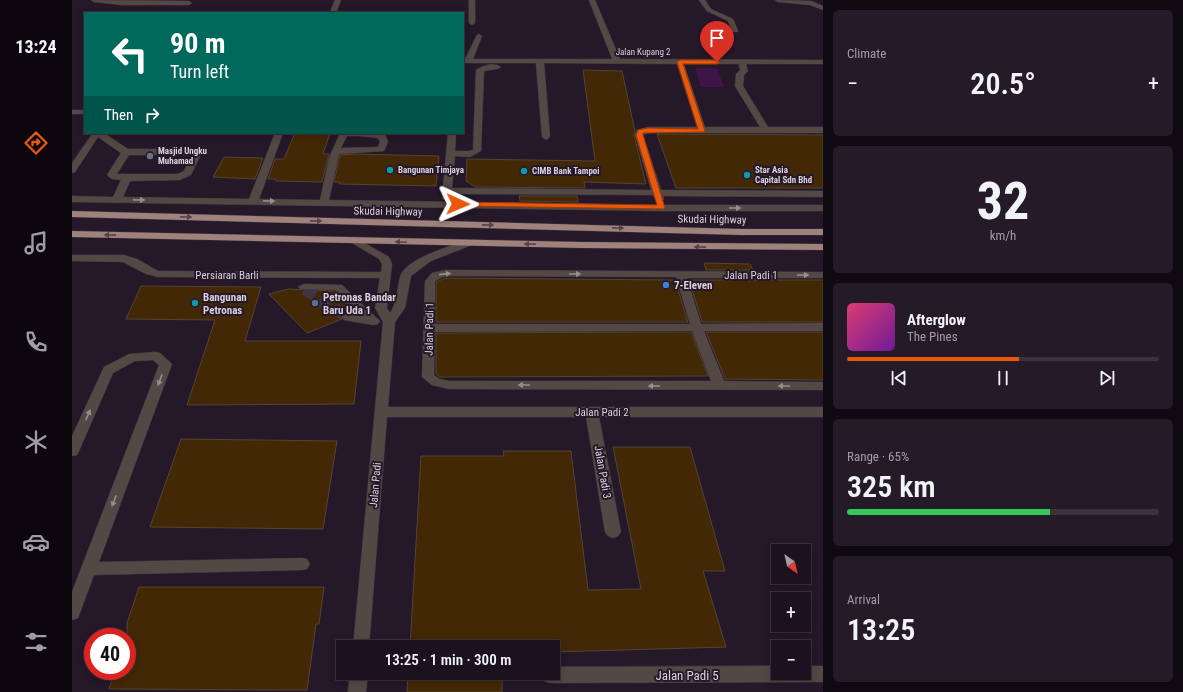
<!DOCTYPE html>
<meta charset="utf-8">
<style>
body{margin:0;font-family:"Roboto Condensed",sans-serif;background:#251b28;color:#f1f3f6;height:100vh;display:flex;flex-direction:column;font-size:15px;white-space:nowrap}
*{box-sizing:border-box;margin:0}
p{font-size:13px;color:#a09ea4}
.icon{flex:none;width:22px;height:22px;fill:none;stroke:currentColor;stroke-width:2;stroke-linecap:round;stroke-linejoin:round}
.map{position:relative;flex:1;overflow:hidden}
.drawer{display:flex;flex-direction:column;gap:10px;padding:10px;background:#0f0a11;width:360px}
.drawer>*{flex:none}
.banner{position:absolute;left:12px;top:12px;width:380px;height:122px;border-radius:0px;box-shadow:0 2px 10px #0003,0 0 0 1px #3a323d;background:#00695c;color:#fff;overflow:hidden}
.needle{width:26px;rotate:146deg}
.fabs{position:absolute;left:699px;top:544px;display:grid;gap:8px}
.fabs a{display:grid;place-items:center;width:40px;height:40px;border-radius:0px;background:#1c121f;box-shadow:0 2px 10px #0003,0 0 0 1px #3a323d;font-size:20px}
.speed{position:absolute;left:12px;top:628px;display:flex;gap:8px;font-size:20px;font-weight:700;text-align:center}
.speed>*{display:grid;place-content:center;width:52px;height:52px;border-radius:50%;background:#1c121f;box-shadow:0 2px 10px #0003,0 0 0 1px #3a323d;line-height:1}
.speed .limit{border:6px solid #d22;background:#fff;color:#111}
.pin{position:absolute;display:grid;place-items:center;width:34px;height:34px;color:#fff;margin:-41px -17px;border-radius:50% 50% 50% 0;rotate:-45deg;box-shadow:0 0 4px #0007}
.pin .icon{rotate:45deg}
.me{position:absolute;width:44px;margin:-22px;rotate:91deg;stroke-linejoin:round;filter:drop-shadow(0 0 3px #0008)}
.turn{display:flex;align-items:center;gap:14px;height:84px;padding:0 20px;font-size:18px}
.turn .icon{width:52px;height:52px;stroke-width:2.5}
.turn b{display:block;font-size:28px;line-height:34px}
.then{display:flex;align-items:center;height:38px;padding:0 20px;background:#0003;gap:8px;font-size:15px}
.big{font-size:30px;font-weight:600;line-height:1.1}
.drawer .tile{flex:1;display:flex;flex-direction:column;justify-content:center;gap:6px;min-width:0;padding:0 14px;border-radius:6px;background:#251b28}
.drawer .dial{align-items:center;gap:0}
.dial b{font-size:52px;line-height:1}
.song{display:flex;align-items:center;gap:12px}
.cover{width:48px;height:48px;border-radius:6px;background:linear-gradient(135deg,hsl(340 70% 55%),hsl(280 70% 35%))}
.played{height:4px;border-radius:2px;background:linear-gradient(90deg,#ea580c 55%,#3a323d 55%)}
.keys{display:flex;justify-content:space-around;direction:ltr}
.heat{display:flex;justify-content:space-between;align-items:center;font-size:22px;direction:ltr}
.charge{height:6px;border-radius:3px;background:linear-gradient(90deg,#34c759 65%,#3a323d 0)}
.trip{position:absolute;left:264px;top:640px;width:224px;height:40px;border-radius:0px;background:#1c121f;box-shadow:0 2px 10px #0003,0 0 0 1px #3a323d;font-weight:600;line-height:40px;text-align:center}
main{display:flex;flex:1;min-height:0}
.tab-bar{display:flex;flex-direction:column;width:72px;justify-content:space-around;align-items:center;background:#0b070c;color:#a09ea4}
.tab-bar .icon{width:28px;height:28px}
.tab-bar .selected{color:#ea580c}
.tab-bar b{font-size:18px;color:#f1f3f6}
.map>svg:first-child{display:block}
.green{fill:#3e1449}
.building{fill:#432805;stroke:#554432}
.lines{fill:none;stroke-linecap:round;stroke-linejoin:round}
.minor-tunnel{stroke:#403444;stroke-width:12;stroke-dasharray:12 6;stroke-linecap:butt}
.minor-casing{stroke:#3e3242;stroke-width:1}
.highway-casing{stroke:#3e3242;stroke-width:1}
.minor{fill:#544845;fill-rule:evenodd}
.highway{fill:#9f827c;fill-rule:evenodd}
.oneway{fill:#978c90}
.oneway2{fill:#56424a}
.route{fill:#ea580c;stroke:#983908}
.worship-dot{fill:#6b7280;stroke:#251829;stroke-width:1.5}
.culture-dot{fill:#0f9aa8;stroke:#251829;stroke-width:1.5}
.shop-dot{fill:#3f7fe0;stroke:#251829;stroke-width:1.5}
.service-dot{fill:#5c6f8a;stroke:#251829;stroke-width:1.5}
.labels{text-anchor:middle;stroke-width:4;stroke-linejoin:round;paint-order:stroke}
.far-street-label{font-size:9px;fill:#dad1dc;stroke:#251829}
.far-poi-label{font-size:9px;font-weight:bold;fill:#dad1dc;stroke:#251829;text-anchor:start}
.street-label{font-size:11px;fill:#dad1dc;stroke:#251829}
.poi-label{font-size:11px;font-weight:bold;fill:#dad1dc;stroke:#251829;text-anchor:start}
.near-street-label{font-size:13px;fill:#dad1dc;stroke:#251829}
</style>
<main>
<nav class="tab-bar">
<b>13:24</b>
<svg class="icon selected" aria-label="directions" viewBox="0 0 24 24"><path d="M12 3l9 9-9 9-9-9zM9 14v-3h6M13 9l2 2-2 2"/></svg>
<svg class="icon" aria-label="music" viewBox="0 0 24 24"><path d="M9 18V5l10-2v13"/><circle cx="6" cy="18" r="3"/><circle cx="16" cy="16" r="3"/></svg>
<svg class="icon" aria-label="phone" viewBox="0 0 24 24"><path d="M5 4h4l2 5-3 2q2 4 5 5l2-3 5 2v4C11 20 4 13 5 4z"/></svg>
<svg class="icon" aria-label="climate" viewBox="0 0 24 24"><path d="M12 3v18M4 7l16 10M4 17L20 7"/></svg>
<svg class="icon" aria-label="car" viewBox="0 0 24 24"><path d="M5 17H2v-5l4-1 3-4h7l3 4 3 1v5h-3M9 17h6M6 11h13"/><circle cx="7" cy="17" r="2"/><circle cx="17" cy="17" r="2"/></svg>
<svg class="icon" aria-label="filters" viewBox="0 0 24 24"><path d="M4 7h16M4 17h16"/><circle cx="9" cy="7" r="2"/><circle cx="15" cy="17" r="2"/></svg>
</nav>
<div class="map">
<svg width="751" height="692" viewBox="0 0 751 692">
<rect width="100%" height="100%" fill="#251829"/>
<path class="green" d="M 623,68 L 645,68 L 652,87 L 629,87 Z"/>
<g class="building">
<path d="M 511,70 L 550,71 L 563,131 L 562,135 L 574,184 L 512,182 L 513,188 L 404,187 L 394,181 L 395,159 L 523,161 Z"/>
<path d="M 223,133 L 258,133 L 251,154 L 257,154 L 250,182 L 204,181 L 204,179 L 196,179 L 203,159 L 212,159 Z"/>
<path d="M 585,134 L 751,135 L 751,188 L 604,188 Z"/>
<path d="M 282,154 L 367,156 L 364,186 L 267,184 L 268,182 L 262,182 L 268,155 Z"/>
<path d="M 152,157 L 191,158 L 183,179 L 141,177 Z"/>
<path d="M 447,196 L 505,196 L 506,202 L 448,201 Z"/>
<path d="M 632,263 L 678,264 L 681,270 L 634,270 Z"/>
<path d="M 372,278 L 603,280 L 616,322 L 364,322 L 364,283 Z"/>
<path d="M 617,280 L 751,280 L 751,322 L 630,322 Z"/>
<path d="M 69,286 L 189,287 L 173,341 L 289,341 L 282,404 L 115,405 L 143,320 L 54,319 Z"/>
<path d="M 216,289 L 262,291 L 285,313 L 272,313 L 269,316 L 270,319 L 235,333 L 197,294 Z"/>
<path d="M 619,332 L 636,376 L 368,377 L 364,374 L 364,333 Z"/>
<path d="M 634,332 L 751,332 L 751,380 L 653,379 Z"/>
<path d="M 109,439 L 265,441 L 251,529 L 78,527 Z"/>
<path d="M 541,447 L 618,447 L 653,571 L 631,571 L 654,647 L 481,652 L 481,647 L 338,647 L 349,456 L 432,456 L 431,451 L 499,451 L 516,590 L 569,589 Z"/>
<path d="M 67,587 L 252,587 L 247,624 L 244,624 L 235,690 L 37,689 L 43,671 L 55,671 L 55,623 Z"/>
<path d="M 336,673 L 430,673 L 430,692 L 335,692 Z"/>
</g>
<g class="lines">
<path class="minor-tunnel" d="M 233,289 L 276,317"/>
<g class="minor-casing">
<g id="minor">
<path d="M 19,0 L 117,1 L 120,3 L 117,5 L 50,5 L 22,2 Z"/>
<path d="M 263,0 L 269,0 L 264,13 L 258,13 Z"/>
<path d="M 397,0 L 403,0 L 403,23 L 400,25 L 397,23 Z"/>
<path d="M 517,0 L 523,0 L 548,59 L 751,60 L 751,64 L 674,64 L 676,71 L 672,75 L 671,86 L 696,127 L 751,127 L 751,133 L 576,133 L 571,135 L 589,190 L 751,191 L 751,197 L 591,196 L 592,199 L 587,202 L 584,201 L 581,195 L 380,194 L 378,200 L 372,200 L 370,198 L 376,133 L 384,133 L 383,151 L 397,151 L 401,150 L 404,70 C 411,65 422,62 429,67 L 425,69 L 412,71 L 409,151 L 398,157 L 383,156 L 380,188 L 579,190 L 563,135 L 565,130 L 576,127 L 625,127 L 605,64 L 472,63 L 478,137 L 474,140 L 470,137 L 464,63 L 391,63 L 391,59 L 393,59 L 405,35 L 407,34 L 410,36 L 401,59 L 540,59 ZM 612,64 L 667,64 L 668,70 L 664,74 L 663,86 L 688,127 L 633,127 Z"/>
<path d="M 627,0 L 633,0 L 639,9 L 661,19 L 666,31 L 665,32 L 638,32 L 638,30 L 640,29 L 659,29 L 656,21 L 635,11 Z"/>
<path d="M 703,0 L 739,1 L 751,6 L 751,10 L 738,5 L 706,2 Z"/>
<rect x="0" y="110" width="13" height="4"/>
<path d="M 21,133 L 32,133 L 56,149 L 117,149 L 128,152 L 129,154 L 119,175 L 108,180 L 58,181 L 51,197 L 177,199 L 203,133 L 211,133 L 187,199 L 248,200 L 257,158 L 268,133 L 313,134 L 316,142 L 312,151 L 267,154 L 257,200 L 589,205 L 751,205 L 751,211 L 589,211 L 0,202 L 0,196 L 41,197 L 49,180 L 40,179 L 35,175 L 49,153 L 26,137 L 3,172 L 0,173 L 0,163 ZM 275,136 L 287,136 L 306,138 L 308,142 L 306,147 L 269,148 ZM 57,155 L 120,155 L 112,171 L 106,174 L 45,174 Z"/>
<path d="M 284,238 L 317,257 L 320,264 L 315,308 L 318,313 C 325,303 325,289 328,277 C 333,259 376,247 392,241 L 396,240 L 401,243 L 400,245 L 359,261 L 339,276 L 333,308 L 323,322 L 316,407 L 751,407 L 751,417 L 527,417 L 549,532 L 546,536 L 541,538 L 536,536 L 533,532 L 514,417 L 315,417 L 297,647 L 281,647 L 311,322 L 303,308 L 308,278 L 86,277 L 74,274 L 51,262 L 0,261 L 0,255 L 52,255 L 65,259 L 86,271 L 309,272 L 310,264 L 307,259 L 280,243 L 279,241 Z"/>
<path d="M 374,270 L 751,272 L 751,278 L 615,278 L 629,324 L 751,323 L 751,331 L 632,331 L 652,381 L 751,382 L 751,390 L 377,389 L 360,385 L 350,377 L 353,281 L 360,273 ZM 374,276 L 604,277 L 618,324 L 363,324 L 363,282 L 368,278 ZM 620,331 L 639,381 L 377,381 L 368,379 L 362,375 L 363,332 Z"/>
<path d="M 232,284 L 270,285 L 308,321 L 306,324 L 301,325 L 272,320 L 270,317 L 272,314 L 276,313 L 289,315 L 263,290 L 228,289 L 226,287 Z"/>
<path d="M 84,352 L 88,353 L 100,364 L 27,562 L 230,558 L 235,559 L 238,564 L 235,569 L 230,570 L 22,575 L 6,618 L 0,620 L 0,592 L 87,365 L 81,360 L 63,361 L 41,373 L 7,451 L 5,455 L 0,456 L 0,436 L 32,367 L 57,354 Z"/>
<path d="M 706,666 L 706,673 L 732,673 L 732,666 L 751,666 L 751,682 L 478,683 L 472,681 L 469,675 L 470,673 L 481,673 L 481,667 Z"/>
<path d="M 278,673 L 296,673 L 294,692 L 276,692 Z"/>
</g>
</g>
<g class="highway-casing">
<g id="highway">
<path d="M 0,211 L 670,229 L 751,229 L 751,235 L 670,235 L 0,217 Z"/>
<path d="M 0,231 L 511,242 L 751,244 L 751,250 L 511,248 L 0,237 Z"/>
</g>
</g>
<use href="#minor" class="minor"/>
<use href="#highway" class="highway"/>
</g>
<defs><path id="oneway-solid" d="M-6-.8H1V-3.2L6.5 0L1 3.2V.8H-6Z"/></defs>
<g class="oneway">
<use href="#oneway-solid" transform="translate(67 200) rotate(1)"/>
<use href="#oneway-solid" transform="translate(197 201) rotate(1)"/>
<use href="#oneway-solid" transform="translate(663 208)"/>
<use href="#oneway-solid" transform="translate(373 274) rotate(-6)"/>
<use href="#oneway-solid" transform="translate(503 274)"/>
<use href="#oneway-solid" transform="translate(731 275)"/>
<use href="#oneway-solid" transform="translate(88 380) rotate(111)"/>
<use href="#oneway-solid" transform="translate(452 385) rotate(-180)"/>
<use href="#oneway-solid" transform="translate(582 386) rotate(-180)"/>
<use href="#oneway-solid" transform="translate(712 386) rotate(-180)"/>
<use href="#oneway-solid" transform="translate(16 415) rotate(-66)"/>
<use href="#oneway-solid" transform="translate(42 501) rotate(111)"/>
</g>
<g class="oneway2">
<use href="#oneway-solid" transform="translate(114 217) rotate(1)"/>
<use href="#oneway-solid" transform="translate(244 221) rotate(1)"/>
<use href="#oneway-solid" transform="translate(416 225) rotate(1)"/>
<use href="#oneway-solid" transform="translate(546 228) rotate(1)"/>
<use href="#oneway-solid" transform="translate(38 235) rotate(-179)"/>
<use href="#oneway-solid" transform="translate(329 242) rotate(-178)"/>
<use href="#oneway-solid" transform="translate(458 244) rotate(-179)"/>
<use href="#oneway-solid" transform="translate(628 247) rotate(-179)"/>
</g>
<path class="route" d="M 608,60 L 645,60 L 648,62 L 645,64 L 611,64 L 633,131 L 632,132 L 571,133 L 571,135 L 593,208 L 592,209 L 386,206 L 383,204 L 386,202 L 585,205 L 564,135 L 566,130 L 576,128 L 626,129 L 605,62 Z"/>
<circle class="worship-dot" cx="78" cy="156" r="4"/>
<g class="culture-dot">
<circle cx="318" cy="170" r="4"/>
<circle cx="452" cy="171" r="4"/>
<circle cx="675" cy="175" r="4"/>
<circle cx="123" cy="303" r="4"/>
</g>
<circle class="shop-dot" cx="594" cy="285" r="4"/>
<circle class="service-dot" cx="243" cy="303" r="4"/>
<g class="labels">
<g class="far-street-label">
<text x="571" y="55">Jalan Kupang 2</text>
</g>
<g class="far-poi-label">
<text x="86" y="154">Masjid Ungku<tspan x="86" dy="10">Muhamad</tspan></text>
<text x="326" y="173">Bangunan Timjaya</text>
<text x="683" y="173">Star Asia<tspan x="683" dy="10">Capital Sdn Bhd</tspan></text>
<text x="460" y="174">CIMB Bank Tampoi</text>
</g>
<g class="street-label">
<text transform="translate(316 211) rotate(1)" y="4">Skudai Highway</text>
<text transform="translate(640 219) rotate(1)" y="4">Skudai Highway</text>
<text x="155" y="279">Persiaran Barli</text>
<text x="679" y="279">Jalan Padi 1</text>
<text transform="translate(357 329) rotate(-89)" y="4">Jalan Padi 1</text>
<text x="530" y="416">Jalan Padi 2</text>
<text transform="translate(531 472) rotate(80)" y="4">Jalan Padi 3</text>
<text transform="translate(303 485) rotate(-85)" y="4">Jalan Padi</text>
</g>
<g class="poi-label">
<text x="602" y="289">7-Eleven</text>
<text x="131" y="301">Bangunan<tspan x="131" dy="13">Petronas</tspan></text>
<text x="251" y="301">Petronas Bandar<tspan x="251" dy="13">Baru Uda 1</tspan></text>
</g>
<g class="near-street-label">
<text x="615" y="680">Jalan Padi 5</text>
</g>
</g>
</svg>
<div class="fabs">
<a><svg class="needle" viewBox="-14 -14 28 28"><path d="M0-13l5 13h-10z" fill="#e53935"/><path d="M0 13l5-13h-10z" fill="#a09ea4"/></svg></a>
<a>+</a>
<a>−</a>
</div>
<div class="speed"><div class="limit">40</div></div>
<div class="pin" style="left:645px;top:62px;background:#d93025"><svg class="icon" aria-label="arrive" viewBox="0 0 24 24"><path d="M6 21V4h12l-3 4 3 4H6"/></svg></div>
<svg class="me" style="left:386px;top:204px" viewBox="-20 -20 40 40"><path d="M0-17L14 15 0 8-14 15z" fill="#ea580c" stroke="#fff" stroke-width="4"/></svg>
<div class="trip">13:25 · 1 min · 300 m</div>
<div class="banner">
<div class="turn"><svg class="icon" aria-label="left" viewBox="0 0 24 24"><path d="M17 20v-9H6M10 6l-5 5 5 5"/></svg><div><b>90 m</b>Turn left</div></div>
<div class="then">Then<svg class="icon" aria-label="right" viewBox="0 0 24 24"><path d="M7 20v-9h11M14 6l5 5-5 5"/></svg></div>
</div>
</div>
<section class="drawer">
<div class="tile"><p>Climate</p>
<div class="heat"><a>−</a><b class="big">20.5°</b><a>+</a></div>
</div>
<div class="tile dial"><b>32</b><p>km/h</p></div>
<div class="tile">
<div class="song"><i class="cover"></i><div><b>Afterglow</b><p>The Pines</p></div></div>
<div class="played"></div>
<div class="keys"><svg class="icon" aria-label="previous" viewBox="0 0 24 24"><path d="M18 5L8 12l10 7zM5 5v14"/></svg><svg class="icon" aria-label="pause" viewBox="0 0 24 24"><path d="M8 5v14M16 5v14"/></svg><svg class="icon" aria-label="next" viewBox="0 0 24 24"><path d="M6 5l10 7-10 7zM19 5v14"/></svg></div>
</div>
<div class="tile"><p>Range · 65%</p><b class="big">325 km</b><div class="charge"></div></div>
<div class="tile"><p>Arrival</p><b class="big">13:25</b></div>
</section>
</main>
